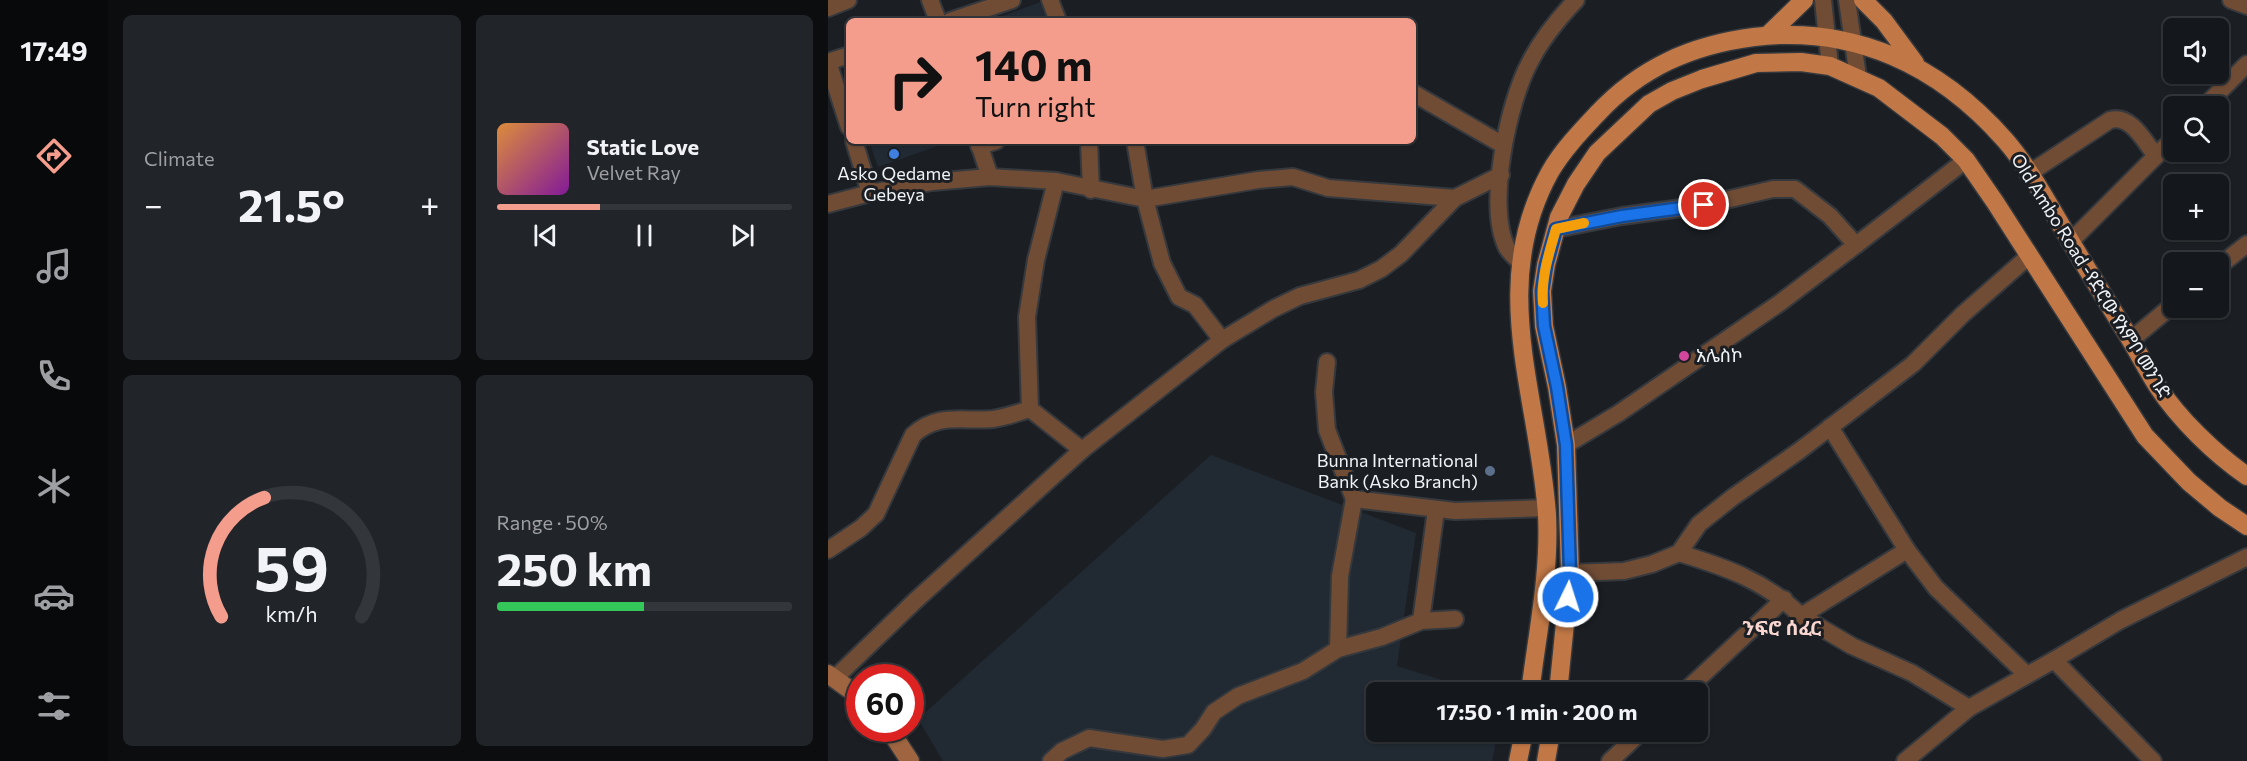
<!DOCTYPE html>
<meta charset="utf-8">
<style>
body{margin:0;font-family:Commissioner,"Noto Sans Ethiopic",sans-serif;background:#212428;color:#f1f3f6;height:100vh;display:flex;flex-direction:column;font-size:22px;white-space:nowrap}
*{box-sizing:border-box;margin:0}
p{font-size:20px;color:#9d9fa3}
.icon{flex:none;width:33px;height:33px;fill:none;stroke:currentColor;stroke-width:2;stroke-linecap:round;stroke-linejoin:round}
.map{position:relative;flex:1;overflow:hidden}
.sheet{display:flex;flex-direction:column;gap:15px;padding:15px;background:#0b0d0f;width:720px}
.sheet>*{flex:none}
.banner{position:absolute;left:18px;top:18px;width:570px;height:126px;border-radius:9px;box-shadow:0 2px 4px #0004,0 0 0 2px #33363a;background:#f49d8d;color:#111;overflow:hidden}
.fabs{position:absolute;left:1335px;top:18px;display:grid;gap:12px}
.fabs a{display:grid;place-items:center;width:66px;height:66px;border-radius:9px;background:#14171b;box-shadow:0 2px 4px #0004,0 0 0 2px #33363a;font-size:30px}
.speed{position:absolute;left:18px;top:664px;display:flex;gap:12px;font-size:30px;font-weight:700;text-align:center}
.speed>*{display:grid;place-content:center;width:78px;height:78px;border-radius:50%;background:#14171b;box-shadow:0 2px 4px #0004,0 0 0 2px #33363a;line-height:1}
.speed .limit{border:9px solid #d22;background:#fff;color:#111}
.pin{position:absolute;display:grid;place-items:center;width:51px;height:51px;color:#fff;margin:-26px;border:3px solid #fff;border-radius:50%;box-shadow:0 2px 6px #0007}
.me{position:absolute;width:66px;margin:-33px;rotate:4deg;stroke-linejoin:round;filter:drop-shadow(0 0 4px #0008)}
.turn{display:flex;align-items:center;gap:21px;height:126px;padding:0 30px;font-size:27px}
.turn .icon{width:78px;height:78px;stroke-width:2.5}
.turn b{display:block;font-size:42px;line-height:51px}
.big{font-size:45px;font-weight:700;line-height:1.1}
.sheet .widget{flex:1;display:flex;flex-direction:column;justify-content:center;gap:9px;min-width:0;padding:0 21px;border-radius:9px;background:#212428}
.sheet .dial{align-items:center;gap:0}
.dial svg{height:156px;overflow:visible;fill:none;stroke:#33363a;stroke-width:7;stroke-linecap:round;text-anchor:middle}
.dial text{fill:#f1f3f6;stroke:none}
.song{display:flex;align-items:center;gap:18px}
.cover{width:72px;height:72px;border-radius:9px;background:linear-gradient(135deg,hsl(30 70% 55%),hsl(290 70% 35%))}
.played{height:6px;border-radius:3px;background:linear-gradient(90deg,#f49d8d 35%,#33363a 35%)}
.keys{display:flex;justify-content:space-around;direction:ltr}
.heat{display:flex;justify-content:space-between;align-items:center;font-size:33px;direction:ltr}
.charge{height:9px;border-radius:4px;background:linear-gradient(90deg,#34c759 50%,#33363a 0)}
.sheet .tiles{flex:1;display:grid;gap:15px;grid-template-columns:repeat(2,1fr)}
.trip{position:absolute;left:538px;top:682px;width:342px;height:60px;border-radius:9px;background:#14171b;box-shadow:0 2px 4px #0004,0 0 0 2px #33363a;font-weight:700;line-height:60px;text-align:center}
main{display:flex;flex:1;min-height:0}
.tabs{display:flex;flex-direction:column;width:108px;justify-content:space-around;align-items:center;background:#08090b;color:#9d9fa3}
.tabs .icon{width:42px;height:42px}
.tabs .active{color:#f49d8d}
.tabs b{font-size:27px;color:#f1f3f6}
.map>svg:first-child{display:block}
.built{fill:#212932}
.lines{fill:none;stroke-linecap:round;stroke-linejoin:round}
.street-casing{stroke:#35393d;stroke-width:20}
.secondary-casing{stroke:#35393d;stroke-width:21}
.primary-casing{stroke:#35393d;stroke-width:21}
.street{stroke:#704c35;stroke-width:16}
.secondary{stroke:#9e6540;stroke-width:18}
.primary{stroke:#c17846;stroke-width:18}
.route-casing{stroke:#114b97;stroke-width:15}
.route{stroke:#1a73e8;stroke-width:10}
.slow{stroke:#f59e0b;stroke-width:10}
.shop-dot{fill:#3f7fe0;stroke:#1b1f24;stroke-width:2}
.hotel-dot{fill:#d1479c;stroke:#1b1f24;stroke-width:2}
.service-dot{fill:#5c6f8a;stroke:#1b1f24;stroke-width:2}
.labels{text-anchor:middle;stroke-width:6;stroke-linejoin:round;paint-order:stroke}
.poi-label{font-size:18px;fill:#f1f4f7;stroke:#1b1f24}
.street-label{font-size:18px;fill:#f1f4f7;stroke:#1b1f24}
.neighbourhood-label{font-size:20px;font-weight:bold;fill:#f9d6cf;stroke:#1b1f24}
</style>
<main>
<nav class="tabs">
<b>17:49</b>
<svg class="icon active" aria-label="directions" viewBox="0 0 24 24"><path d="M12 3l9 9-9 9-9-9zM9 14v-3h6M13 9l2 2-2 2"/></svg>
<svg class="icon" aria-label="music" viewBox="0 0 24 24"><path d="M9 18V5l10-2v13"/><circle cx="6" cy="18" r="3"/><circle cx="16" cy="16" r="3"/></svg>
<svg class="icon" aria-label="phone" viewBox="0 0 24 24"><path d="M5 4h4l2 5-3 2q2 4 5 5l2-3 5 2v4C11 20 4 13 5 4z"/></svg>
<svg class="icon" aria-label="climate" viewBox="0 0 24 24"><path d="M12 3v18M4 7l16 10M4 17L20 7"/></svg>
<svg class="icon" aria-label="car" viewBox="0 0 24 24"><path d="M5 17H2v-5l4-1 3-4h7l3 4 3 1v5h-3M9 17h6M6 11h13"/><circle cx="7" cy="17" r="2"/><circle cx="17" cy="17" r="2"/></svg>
<svg class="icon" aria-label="filters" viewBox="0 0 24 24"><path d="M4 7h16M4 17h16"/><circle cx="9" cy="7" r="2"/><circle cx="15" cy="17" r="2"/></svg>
</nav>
<section class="sheet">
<div class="tiles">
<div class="widget"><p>Climate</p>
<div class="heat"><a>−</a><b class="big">21.5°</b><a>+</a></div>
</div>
<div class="widget">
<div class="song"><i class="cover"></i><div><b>Static Love</b><p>Velvet Ray</p></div></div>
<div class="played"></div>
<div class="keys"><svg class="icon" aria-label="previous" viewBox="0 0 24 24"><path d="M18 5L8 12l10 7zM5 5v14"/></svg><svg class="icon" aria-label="pause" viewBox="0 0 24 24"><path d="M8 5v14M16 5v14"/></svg><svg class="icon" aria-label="next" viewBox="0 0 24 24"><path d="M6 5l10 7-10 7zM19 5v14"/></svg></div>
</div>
<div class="widget dial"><svg viewBox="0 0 100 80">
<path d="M14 69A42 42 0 1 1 86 69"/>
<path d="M14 69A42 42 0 0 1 36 8" stroke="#f49d8d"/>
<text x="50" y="56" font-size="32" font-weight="700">59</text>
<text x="50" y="72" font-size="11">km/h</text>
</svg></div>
<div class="widget"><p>Range · 50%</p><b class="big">250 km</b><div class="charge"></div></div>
</div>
</section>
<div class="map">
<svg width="1419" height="761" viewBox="0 0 1419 761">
<rect width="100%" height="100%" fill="#1b1f24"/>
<g class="built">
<path d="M 212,2 L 219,21 L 161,21 Z"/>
<path d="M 41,141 L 124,141 L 50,167 Z"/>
<path d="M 383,455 L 588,533 L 569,666 L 656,693 L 549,693 L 549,732 L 670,732 L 664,761 L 115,761 L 90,719 Z"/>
</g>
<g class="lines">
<g class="street-casing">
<g id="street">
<path d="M 102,0 L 110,21"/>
<path d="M 222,0 L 230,21"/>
<path d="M 995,0 L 1002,66"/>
<path d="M 1019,0 L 1030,77"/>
<path d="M 1403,0 L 1419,6"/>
<path d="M 0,8 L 20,0"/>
<path d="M 122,21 L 184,0"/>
<path d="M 21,55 L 0,62 L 21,127"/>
<path d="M 585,93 L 675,145"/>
<path d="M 1377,106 L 1419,64"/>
<path d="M 26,141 L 42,193"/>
<path d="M 150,141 L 162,177"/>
<path d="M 261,141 L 263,190"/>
<path d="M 307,141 L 317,199 L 334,263 L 351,297 L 367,305 L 394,340"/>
<path d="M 151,146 L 168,141"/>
<path d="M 1200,174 L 1282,120 C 1303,114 1316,141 1328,156"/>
<path d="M 228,181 L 208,260 L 199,317 L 202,409 L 254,450"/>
<path d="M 0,204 L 42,193 L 104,182 L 162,177 L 228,181 L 317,199 L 430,180 L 465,177 L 500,188 L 627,198 L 673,175"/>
<path d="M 728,229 L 794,216 L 876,205 L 945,189 L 967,189 L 1002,216 L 1028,245 L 953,302 L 791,413 L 738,445"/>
<path d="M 1242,242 L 1346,138"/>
<path d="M 1028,245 L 1138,160"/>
<path d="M 692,262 C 688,258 682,253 679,248 C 658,207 680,102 702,62 C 714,38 730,19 748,0"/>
<path d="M 1390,267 L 1419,244"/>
<path d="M 1303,340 L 1346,304"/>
<path d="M 499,362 L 496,392 L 499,430 L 526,499 L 627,511 L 718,508"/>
<path d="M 0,550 L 33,528 L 48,514 L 85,435 C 110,412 134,422 165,419 C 178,417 190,413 202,409"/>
<path d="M 1079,550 L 1108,588 L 1199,675"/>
<path d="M 851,553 C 897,567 938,581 973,616 L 1079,550 L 1002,427"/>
<path d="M 742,573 L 796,571 L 824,564 L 851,553 L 871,524 L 905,497 L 971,451 L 1085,364 L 1135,314 L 1201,256"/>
<path d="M 973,616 L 1024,646 L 1084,673 L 1141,708 L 1226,660"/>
<path d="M 593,621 L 608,510"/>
<path d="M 510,649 L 512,576 L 526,499"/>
<path d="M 7,678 L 87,601 L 254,450 L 394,340 L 445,309 L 472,296 L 531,280 L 553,269 L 573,254 L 627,198"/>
<path d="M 855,693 L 956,599"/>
<path d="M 223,761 L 234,751 L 261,738 L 335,749 L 360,745 L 375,729 L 386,712 L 410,696 L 475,671 L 510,649 L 554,637 L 593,621 L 627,619"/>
<path d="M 782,761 L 813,732"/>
<path d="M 1077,761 L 1141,708"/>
<path d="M 1325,761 L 1226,660 L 1293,620 L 1419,557"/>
</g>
</g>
<g class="secondary-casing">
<g id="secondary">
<path d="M 0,674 L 32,697"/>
<path d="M 61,729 L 82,761"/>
</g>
</g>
<g class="primary-casing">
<g id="primary">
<path d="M 1035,0 L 1056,21 L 1087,63"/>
<path d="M 940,35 L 976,0"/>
<path d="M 702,693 C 709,634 722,575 719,515 C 711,396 659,286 722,172 C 734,151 752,132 769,114 C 812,68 863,45 926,37 C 1026,25 1111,65 1177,140 C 1199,165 1217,198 1234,227 C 1254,261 1275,295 1296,329 C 1308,348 1318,368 1330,387 C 1351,419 1387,454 1419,476"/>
<path d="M 730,693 L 742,573 L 738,445 L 729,387 L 716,326 L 714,291 L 718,265 L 731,217 L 748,184 L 769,153 L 821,104 L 844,91 L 874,79 L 928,63 L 973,62 L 1002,66 L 1051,88 L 1114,136 L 1138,160 L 1167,202 L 1317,436 L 1361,482 L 1392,508 L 1419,526"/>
<path d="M 690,761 L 696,732"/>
<path d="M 718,761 L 723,732"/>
</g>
</g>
<use href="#street" class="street"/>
<use href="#secondary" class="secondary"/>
<use href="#primary" class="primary"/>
</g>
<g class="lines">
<g class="route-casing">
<path id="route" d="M 740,597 L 742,573 L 738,445 L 729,387 L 716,326 L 714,291 L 718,265 L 728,229 L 794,216 L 876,205"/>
</g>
<use href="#route" class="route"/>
<path class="slow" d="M 715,303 C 713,278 721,253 728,229 L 756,223"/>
</g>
<circle class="shop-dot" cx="66" cy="154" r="6"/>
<circle class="hotel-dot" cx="856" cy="356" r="6"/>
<circle class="service-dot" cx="662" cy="471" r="6"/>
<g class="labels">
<g class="poi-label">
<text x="66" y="180">Asko Qedame<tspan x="66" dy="21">Gebeya</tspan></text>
<text x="868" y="362" text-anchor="start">አሌስኮ</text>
<text x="650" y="467" text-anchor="end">Bunna International<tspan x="650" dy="21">Bank (Asko Branch)</tspan></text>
</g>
<g class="street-label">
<text transform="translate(1263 276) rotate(58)" y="6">Old Ambo Road -የድሮው የአምቦ መንገድ</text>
</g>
<g class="neighbourhood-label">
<text x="954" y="635">ንፍሮ ሰፈር</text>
</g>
</g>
</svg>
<div class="fabs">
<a><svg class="icon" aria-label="sound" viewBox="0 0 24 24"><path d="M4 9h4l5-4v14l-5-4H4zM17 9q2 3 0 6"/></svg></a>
<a><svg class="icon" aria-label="search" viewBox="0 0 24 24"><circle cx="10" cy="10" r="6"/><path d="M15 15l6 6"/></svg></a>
<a>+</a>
<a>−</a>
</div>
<div class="speed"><div class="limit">60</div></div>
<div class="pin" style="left:876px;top:205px;background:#d93025"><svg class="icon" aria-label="arrive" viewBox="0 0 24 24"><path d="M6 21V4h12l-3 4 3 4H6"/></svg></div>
<svg class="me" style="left:740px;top:597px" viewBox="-20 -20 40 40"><circle r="17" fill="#1a73e8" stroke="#fff" stroke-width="3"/><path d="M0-11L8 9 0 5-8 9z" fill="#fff"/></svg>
<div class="trip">17:50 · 1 min · 200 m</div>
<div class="banner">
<div class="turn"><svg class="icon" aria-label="right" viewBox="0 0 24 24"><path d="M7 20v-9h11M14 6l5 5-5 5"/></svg><div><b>140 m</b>Turn right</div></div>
</div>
</div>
</main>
